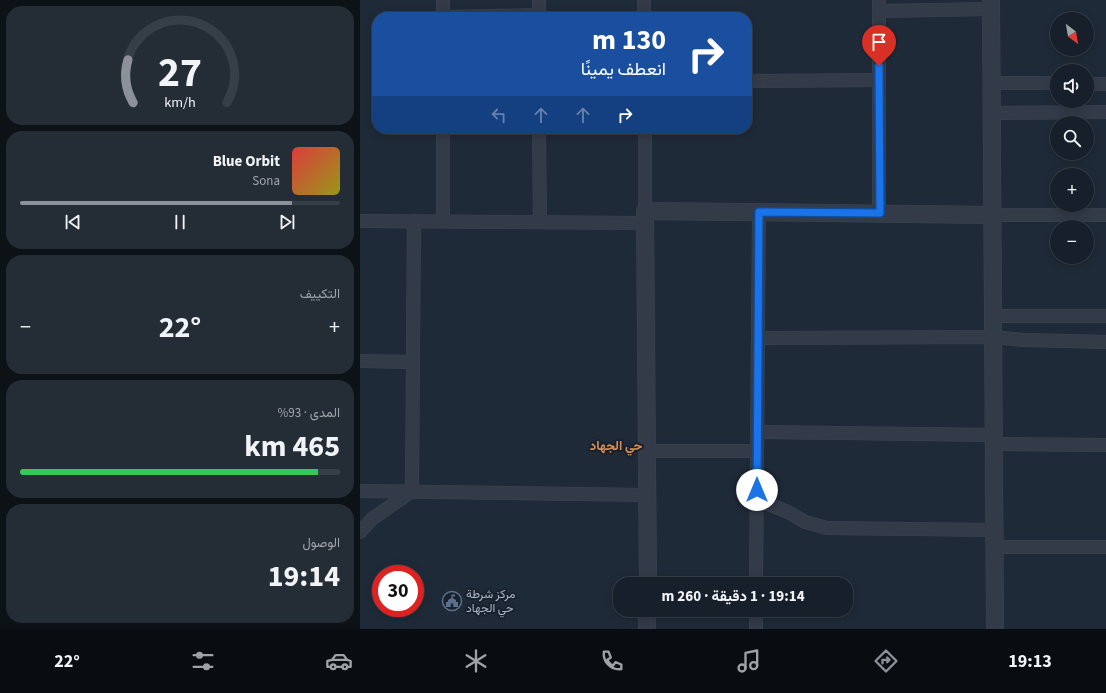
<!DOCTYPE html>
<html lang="ar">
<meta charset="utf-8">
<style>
body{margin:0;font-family:"Source Sans 3",Vazirmatn,sans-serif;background:#242d36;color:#f1f3f6;direction:rtl;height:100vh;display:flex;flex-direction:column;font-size:15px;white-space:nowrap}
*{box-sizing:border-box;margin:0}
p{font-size:13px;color:#9ea3a8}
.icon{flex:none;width:22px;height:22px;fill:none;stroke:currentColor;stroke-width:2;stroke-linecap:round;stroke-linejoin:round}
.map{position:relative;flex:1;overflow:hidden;direction:ltr}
.panel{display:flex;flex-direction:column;gap:6px;padding:6px;background:#0d1217;width:360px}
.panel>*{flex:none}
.guide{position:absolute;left:12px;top:12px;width:380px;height:122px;border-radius:16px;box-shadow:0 2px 10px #0003,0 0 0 1px #363e47;direction:rtl;background:#1a4fa0;color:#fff;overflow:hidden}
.needle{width:26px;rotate:149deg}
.fabs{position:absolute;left:690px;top:12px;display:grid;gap:8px}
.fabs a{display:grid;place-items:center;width:44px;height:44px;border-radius:50%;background:#17202a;box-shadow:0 2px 10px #0003,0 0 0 1px #363e47;font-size:20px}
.speed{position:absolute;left:12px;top:565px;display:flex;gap:8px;font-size:20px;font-weight:700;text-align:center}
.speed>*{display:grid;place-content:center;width:52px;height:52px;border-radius:50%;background:#17202a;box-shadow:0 2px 10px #0003,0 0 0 1px #363e47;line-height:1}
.speed .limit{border:6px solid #d22;background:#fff;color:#111}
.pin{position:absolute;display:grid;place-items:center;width:34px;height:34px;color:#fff;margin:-41px -17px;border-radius:50% 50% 50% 0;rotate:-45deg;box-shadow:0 0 4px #0007}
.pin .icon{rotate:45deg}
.me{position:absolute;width:44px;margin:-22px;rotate:0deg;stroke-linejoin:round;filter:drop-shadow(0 0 3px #0008)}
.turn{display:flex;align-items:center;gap:14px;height:84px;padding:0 20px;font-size:18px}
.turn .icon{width:52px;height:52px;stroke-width:2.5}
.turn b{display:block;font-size:28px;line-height:34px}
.lanes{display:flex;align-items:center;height:38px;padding:0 20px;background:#0003;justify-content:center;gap:20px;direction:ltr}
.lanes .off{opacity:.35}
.big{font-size:30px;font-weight:700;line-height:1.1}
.panel .tile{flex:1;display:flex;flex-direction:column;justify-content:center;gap:6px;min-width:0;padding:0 14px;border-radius:16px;background:#242d36}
.panel .dial{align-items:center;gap:0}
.dial svg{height:104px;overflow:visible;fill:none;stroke:#363e47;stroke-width:7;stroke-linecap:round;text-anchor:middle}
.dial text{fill:#f1f3f6;stroke:none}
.song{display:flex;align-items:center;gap:12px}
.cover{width:48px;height:48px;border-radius:6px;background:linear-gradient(135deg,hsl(0 70% 55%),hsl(60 70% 35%))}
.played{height:4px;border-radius:2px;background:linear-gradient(90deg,#8c9099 85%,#363e47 85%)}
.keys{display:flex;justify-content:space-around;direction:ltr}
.heat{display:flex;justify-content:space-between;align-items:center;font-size:22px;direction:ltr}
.charge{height:6px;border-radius:3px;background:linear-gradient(90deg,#34c759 93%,#363e47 0)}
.trip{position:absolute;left:253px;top:577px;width:240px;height:40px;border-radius:16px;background:#17202a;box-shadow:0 2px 10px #0003,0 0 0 1px #363e47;font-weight:700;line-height:40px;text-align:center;direction:rtl}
.tab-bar{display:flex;height:64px;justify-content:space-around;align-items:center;background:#090d11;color:#9ea3a8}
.tab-bar .icon{width:28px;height:28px}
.tab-bar .current{color:#8c9099}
.tab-bar b{font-size:18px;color:#f1f3f6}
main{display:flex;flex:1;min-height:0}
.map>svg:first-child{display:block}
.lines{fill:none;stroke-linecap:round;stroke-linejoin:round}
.minor-casing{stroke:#3c4552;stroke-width:14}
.tertiary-casing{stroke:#3c4552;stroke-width:18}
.minor{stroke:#333b48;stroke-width:13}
.tertiary{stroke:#333b48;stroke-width:17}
.route-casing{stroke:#114b97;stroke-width:10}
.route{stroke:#1a73e8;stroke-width:7}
.labels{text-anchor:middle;stroke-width:4;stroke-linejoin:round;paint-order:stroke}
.poi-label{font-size:12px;fill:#adb6c5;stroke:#18212d;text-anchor:start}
.neighbourhood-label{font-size:13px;font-weight:bold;fill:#d78f56;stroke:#18212d}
</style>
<main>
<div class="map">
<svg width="746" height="629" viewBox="0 0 746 629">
<rect width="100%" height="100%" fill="#1f2a38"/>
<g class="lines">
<g class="minor-casing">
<g id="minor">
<path d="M 179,0 L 179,17"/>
<path d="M 284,0 L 284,17"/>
<path d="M 519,0 L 519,213"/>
<path d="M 519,11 L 631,9"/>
<path d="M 83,17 L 179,15"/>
<path d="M 83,17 L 83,0"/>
<path d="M 387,81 L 519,80"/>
<path d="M 631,83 L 697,83"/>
<path d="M 727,84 L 746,84"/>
<path d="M 631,113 L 746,112"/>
<path d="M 83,129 L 83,221"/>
<path d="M 179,129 L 180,222"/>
<path d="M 285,129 L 285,211"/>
<path d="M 632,215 L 746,215"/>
<path d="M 0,221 L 285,223"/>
<path d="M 633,316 L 746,316"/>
<path d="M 398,338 L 633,337 L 664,340 L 746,342"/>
<path d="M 0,361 L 53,362"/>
<path d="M 397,432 L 633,435"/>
<path d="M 633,444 L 746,445"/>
<path d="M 287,451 L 397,451"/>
<path d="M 0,491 L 287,495"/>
<path d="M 397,502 L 411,505 L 430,513 L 445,522 L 467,528 L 634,530"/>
<path d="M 0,532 L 12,519 L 52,491 L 54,221"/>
<path d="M 634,547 L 746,547"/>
<path d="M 396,584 L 399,212"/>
<path d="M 396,629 L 396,610"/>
</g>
</g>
<g class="tertiary-casing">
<g id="tertiary">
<path d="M 631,0 L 635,629"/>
<path d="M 288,584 L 285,211 L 632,215"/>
<path d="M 287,629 L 287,610"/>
</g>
</g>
<use href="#minor" class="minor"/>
<use href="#tertiary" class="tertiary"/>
</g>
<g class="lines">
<g class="route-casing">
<path id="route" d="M 397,490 L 399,212 L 520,213 L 519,66"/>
</g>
<use href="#route" class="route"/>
</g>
<defs>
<g id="civic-ring" transform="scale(1)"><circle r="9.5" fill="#18212d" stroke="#5c6f8a" stroke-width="1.5"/><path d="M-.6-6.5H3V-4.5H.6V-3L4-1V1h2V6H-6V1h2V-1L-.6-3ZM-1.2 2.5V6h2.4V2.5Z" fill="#5c6f8a"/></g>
</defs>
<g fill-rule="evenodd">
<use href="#civic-ring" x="92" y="601"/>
</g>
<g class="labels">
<g class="poi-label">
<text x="106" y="598">مركز شرطة<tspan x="106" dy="14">حي الجهاد</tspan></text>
</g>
<g class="neighbourhood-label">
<text x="256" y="450">حي الجهاد</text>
</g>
</g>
</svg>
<div class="fabs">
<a><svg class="needle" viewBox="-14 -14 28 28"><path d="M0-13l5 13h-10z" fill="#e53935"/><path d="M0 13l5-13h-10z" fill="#9ea3a8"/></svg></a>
<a><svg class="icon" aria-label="sound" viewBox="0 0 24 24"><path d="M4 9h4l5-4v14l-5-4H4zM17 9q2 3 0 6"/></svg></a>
<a><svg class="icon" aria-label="search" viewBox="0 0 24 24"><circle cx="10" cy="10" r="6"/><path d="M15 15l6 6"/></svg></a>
<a>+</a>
<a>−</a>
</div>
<div class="speed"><div class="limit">30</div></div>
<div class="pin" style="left:519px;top:66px;background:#d93025"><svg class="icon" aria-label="arrive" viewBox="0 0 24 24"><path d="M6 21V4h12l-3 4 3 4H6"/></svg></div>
<svg class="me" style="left:397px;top:490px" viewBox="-20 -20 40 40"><circle r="19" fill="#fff"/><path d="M0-13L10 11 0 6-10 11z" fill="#1a73e8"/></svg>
<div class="trip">19:14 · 1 دقيقة · 260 m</div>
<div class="guide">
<div class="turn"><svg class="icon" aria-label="right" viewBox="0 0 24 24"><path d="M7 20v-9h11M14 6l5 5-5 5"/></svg><div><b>130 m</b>انعطف يمينًا</div></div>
<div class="lanes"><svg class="icon off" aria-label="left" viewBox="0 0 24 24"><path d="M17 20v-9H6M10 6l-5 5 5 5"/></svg><svg class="icon off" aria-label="ahead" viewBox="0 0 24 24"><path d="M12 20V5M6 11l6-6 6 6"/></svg><svg class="icon off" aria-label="ahead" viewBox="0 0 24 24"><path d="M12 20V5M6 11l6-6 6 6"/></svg><svg class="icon" aria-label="right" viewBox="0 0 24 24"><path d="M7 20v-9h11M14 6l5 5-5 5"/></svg></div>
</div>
</div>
<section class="panel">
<div class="tile dial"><svg viewBox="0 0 100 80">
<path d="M14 69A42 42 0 1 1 86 69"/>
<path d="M14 69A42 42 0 0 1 10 36" stroke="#8c9099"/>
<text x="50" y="56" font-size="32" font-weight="700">27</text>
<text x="50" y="72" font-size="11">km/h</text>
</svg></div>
<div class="tile">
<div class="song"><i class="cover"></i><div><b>Blue Orbit</b><p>Sona</p></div></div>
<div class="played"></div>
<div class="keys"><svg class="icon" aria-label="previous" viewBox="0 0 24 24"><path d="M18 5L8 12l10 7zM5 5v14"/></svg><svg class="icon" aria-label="pause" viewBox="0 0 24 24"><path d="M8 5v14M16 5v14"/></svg><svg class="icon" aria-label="next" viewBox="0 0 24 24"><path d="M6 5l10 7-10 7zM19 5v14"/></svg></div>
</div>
<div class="tile"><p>التكييف</p>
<div class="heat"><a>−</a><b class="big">22°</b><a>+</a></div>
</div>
<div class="tile"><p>المدى · 93%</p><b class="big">465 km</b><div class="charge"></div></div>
<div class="tile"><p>الوصول</p><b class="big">19:14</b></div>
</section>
</main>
<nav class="tab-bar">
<b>19:13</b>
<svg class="icon current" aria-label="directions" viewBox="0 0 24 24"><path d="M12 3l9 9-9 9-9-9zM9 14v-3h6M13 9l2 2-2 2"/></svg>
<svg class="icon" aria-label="music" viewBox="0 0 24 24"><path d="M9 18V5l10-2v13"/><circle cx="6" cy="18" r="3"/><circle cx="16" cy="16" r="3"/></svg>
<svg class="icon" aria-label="phone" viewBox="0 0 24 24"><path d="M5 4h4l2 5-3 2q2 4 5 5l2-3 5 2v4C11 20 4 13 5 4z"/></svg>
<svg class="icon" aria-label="climate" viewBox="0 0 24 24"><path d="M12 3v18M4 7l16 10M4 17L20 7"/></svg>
<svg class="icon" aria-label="car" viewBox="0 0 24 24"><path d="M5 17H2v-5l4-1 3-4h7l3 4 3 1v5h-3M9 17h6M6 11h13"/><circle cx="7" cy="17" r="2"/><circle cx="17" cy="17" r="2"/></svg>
<svg class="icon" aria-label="filters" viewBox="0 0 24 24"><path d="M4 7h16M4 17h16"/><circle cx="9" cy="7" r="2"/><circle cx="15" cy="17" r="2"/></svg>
<b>22°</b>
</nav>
